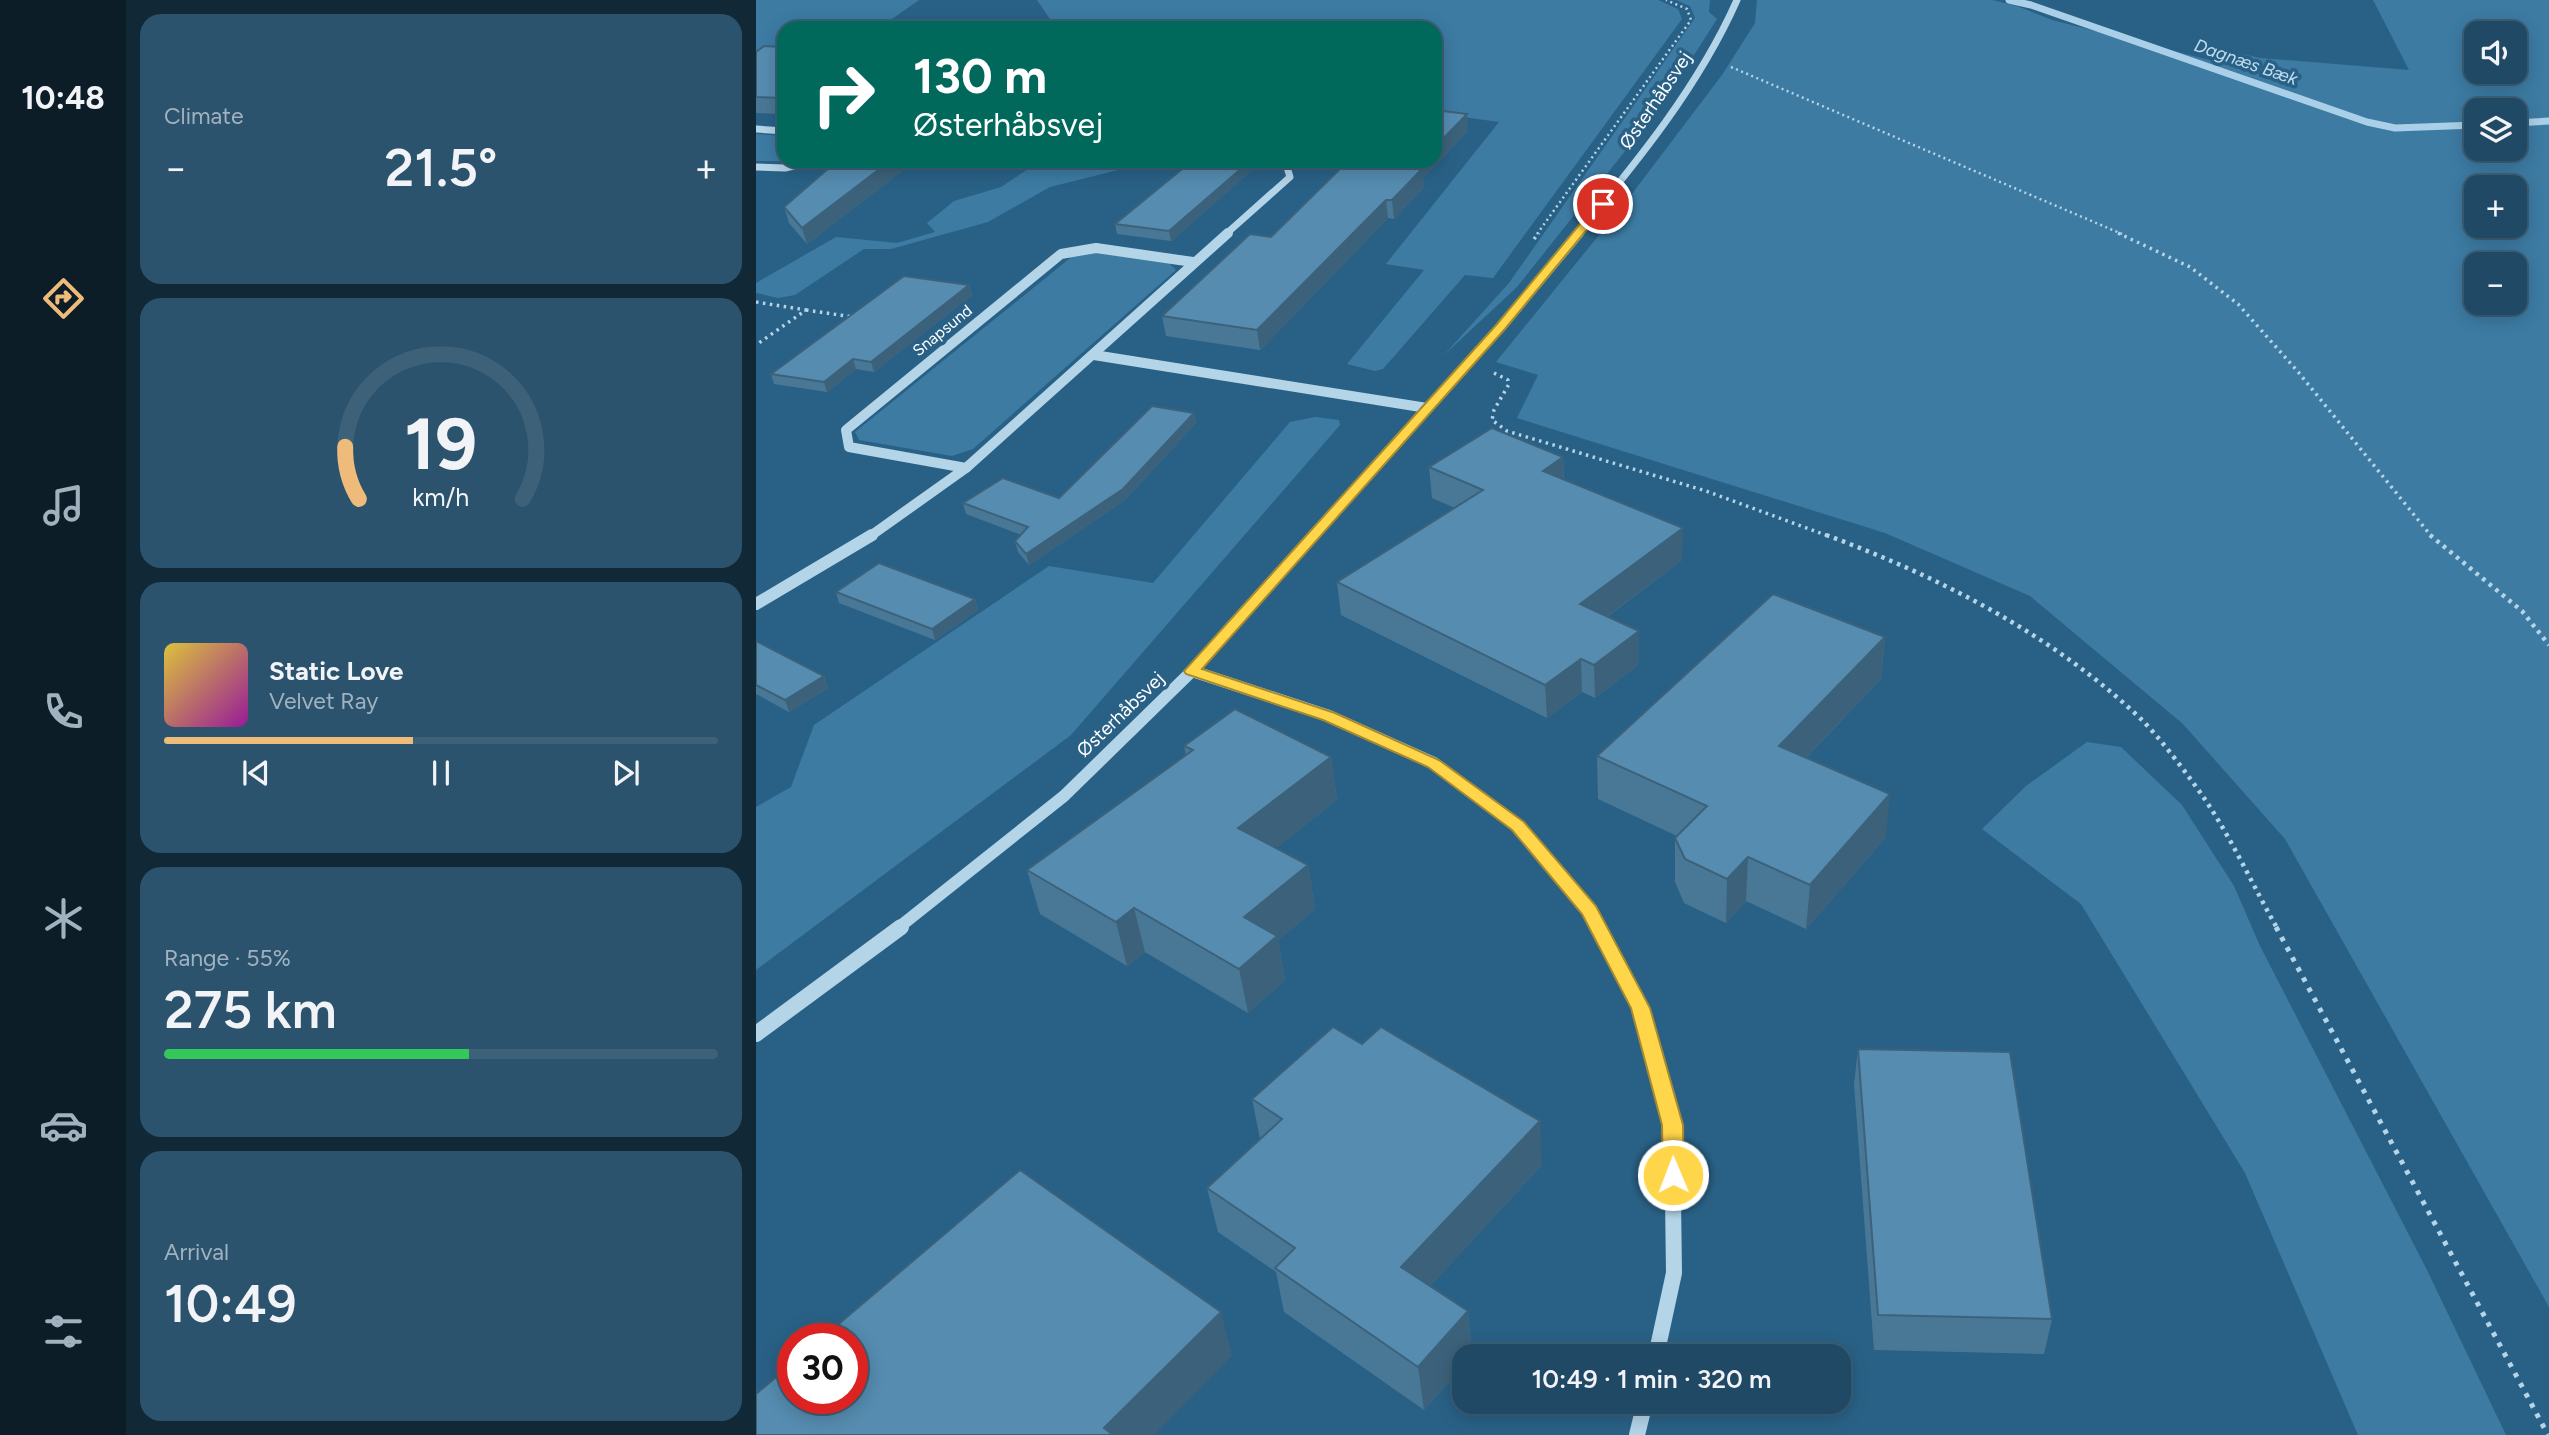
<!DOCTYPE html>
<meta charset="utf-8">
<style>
body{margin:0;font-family:Figtree,sans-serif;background:#2c536d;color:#f1f3f6;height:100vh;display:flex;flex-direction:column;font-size:26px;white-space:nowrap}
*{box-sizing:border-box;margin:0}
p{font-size:23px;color:#a1b2bf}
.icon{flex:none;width:38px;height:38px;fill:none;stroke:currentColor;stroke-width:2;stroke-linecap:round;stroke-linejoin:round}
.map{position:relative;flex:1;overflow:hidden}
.panel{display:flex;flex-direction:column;gap:14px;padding:14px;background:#112837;width:630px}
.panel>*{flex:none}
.guide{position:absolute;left:21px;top:21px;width:665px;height:147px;border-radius:21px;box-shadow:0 4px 18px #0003,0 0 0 2px #3c6178;background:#00695c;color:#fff;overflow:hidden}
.controls{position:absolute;left:1708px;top:21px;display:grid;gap:14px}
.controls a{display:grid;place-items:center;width:63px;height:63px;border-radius:14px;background:#1f4964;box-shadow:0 4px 18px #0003,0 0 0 2px #3c6178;font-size:35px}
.speed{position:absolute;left:21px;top:1323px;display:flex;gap:14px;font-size:35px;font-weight:700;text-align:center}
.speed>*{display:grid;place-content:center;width:91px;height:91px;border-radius:50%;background:#1f4964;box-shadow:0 4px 18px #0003,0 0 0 2px #3c6178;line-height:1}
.speed .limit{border:10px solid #d22;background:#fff;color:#111}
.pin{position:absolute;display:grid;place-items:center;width:60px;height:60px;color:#fff;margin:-30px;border:4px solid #fff;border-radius:50%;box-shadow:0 2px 7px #0007}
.me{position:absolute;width:77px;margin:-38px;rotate:359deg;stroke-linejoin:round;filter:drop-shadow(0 0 5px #0008)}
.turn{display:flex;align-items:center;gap:24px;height:147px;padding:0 21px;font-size:32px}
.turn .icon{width:91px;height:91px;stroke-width:2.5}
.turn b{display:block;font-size:49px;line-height:60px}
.big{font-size:52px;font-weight:600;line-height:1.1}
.panel .card{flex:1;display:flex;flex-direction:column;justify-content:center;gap:10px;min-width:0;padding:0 24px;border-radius:21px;background:#2c536d}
.panel .dial{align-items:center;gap:0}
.dial svg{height:182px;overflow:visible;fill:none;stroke:#3c6178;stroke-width:7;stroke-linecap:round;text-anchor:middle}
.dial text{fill:#f1f3f6;stroke:none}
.song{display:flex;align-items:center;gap:21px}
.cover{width:84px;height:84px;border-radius:10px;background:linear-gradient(135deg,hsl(50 70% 55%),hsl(300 70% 35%))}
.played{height:7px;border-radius:4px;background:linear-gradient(90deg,#efbb7b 45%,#3c6178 45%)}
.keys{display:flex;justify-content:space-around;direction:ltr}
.heat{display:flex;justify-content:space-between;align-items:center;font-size:38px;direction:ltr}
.charge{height:10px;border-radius:5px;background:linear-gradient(90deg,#34c759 55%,#3c6178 0)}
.trip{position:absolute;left:696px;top:1344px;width:399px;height:70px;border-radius:21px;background:#1f4964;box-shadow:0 4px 18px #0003,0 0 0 2px #3c6178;font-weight:600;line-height:70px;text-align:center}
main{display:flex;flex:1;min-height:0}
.menu{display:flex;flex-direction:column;width:126px;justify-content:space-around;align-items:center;background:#0c1d28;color:#a1b2bf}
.menu .icon{width:49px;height:49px}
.menu .active{color:#efbb7b}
.menu b{font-size:32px;color:#f1f3f6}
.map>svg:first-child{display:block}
.green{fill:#3d7ba3;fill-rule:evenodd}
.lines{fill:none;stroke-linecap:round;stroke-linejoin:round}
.stream{stroke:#a9d0e8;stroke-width:7}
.path-far3{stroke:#b4d4e8;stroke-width:2.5;stroke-dasharray:2 3.5;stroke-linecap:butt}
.path-far2{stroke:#b4d4e8;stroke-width:3.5;stroke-dasharray:2.5 4.5;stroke-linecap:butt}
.path-far1{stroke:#b4d4e8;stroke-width:4.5;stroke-dasharray:3.5 5;stroke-linecap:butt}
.path{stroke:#b4d4e8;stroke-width:5;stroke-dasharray:4.5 7;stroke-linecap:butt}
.minor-far3{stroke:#b4d4e8;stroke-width:7}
.minor-far2{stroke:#b4d4e8;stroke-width:10}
.minor-far1{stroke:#b4d4e8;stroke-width:12}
.minor{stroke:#b4d4e8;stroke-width:16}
.wall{fill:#497897}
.shaded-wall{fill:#3c627b}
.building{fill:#558cb0;stroke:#3c627b;stroke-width:2}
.route{fill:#ffd54a;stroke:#a68a30;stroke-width:2}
.labels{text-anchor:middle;stroke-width:7;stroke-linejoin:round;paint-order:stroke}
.far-street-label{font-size:16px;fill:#fff;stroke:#296186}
.far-water-label{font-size:18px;font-style:italic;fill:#c0ddef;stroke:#296186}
.street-label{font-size:19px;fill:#fff;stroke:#296186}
</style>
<main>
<nav class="menu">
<b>10:48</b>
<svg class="icon active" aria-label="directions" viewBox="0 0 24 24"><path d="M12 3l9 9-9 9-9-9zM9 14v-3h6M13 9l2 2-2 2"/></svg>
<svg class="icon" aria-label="music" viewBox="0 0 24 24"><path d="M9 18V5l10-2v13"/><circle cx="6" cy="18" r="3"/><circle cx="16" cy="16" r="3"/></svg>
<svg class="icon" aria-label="phone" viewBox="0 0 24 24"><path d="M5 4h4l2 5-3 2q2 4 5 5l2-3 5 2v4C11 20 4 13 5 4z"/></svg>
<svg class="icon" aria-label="climate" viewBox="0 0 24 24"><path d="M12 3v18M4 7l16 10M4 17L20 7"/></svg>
<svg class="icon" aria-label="car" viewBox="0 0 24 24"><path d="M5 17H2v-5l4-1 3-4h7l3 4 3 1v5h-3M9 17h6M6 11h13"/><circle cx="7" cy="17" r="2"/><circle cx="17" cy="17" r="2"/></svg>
<svg class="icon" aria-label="filters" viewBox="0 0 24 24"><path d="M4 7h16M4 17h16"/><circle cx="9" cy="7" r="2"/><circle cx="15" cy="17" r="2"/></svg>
</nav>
<section class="panel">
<div class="card"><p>Climate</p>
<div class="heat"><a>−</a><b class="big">21.5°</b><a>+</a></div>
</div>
<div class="card dial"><svg viewBox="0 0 100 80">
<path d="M14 69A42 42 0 1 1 86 69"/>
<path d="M14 69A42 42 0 0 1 8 46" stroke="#efbb7b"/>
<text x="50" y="56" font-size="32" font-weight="700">19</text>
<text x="50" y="72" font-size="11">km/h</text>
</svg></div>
<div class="card">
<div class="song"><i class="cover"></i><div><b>Static Love</b><p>Velvet Ray</p></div></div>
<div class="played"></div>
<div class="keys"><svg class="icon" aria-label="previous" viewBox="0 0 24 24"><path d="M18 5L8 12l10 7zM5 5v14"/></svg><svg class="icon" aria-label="pause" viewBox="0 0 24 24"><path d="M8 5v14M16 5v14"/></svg><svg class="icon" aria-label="next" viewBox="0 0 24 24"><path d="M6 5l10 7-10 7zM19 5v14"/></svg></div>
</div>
<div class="card"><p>Range · 55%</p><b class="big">275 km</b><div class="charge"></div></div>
<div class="card"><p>Arrival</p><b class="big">10:49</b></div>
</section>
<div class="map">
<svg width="1793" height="1435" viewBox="0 0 1793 1435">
<rect width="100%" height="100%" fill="#296186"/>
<g class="green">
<path d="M 0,0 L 163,0 L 123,28 L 28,28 L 28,52 L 0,54 Z"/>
<path d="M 281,0 L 902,0 L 922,9 L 926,19 L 737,278 L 709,275 L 627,369 L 619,371 L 591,364 L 668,270 L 630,264 L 743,122 L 679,113 L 679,28 L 300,28 Z"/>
<path d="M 920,0 L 954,0 L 953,12 L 961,19 L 908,102 L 761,287 L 688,355 L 753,283 L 939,18 L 934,6 Z"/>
<path d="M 1001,0 L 1236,0 L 1261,6 L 1296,20 L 1453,60 L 1487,54 L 1504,58 L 1653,70 L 1617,0 L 1793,0 L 1793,1307 L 1529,839 L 1427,724 L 1274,596 L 1129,533 L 761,418 L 782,375 L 740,362 L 869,203 L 966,75 L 999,23 ZM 1720,33 L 1759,33 L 1759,72 L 1720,72 ZM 1720,110 L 1759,110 L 1759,149 L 1720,149 ZM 1720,187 L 1759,187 L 1759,226 L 1720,226 ZM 1720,264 L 1759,264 L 1759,303 L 1720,303 Z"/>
<path d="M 0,134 L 28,136 L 28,161 L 41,161 L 0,161 Z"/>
<path d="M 284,161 L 376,161 L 366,169 L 294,187 L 232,222 L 135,249 L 108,249 L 39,295 L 22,298 L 0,293 L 0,283 L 80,237 L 141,243 L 179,232 L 171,223 L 198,201 L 245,187 Z"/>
<path d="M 335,252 L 413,263 L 420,270 L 217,449 L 196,456 L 103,440 L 99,432 L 318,255 Z"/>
<path d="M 559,417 L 583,420 L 584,425 L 315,735 L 0,970 L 0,807 L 35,787 L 58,725 L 293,566 L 397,583 L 534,422 Z"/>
<path d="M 1331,742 L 1365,747 L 1426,805 L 1478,886 L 1504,946 L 1670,1268 L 1750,1435 L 1602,1435 L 1489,1173 L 1325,904 L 1226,829 L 1270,786 Z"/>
</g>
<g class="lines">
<g class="stream">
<path d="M 1253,0 L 1275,5 L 1611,122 L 1639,128 L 1720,125"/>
<path d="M 1759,123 L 1793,121"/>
</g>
<g class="path-far3">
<path d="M 975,67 L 1366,234"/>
<path d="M 781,234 L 935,20 L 931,9 L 910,0"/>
</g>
<g class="path-far2">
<path d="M 1362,233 L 1434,267 L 1482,304 L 1543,373 L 1676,537"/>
<path d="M 778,239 L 783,233"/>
<path d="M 0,302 L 50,310 L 0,345"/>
<path d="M 50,310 L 97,317"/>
<path d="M 738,373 L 752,380 L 753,384 L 738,410 L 736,420 L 751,431 L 950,491 L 1075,537"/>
</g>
<g class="path-far1">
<path d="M 1070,535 C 1184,577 1297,635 1385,719 C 1405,739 1432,775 1448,798 C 1476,839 1497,886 1521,928"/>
<path d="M 1674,535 L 1766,611 L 1793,645"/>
</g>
<path class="path" d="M 1520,927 L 1792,1435"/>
<g class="minor-far3">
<path d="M 0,129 L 28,131"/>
<path d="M 0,167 L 29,168 L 60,161"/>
<path d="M 470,234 L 534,177 L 530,164"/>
<path d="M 821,234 C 881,162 943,86 981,0"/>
</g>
<g class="minor-far2">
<path d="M 338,355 L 671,408"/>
<path d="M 210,468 L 93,447 L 90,430 L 305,254 L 340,248 L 437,262"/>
<path d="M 113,537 L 210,468 L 472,233"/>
<path d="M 557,537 L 745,327 L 823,233"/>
</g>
<g class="minor-far1">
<path d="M 0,604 L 116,535"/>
<path d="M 436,671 L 573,716 L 678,763 L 762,826 L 833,911 L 842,928"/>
<path d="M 142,928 L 308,796 L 436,671 L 558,535"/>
</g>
<g class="minor">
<path d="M 841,927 L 885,1008 L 916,1125 L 918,1273 L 900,1356"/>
<path d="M 0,1034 L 145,927"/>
<path d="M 881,1435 L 889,1402"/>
</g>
</g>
<g class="wall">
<path d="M 28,47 L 28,114 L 0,113 L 0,52 Z"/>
<path d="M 712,131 L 667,178 L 668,187 L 638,219 L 632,218 L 504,350 L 410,336 L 406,316 L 515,237 Z"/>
<path d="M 81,161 L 154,161 L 155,164 L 51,244 L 33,223 L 28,207 Z"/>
<path d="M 497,169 L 415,241 L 361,234 L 359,224 Z"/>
<path d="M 213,285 L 216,295 L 118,372 L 100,369 L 71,392 L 18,384 L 15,374 Z"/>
<path d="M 438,413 L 440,423 L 369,500 L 273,565 L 262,552 L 259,541 L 265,535 L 210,514 L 207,503 L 303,498 Z"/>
<path d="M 807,457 L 808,479 L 926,560 L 851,617 L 883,664 L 839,698 L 826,692 L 791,718 L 585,615 L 581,582 L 699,508 L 676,498 L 673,467 Z"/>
<path d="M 80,592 L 219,599 L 222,610 L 179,640 L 83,603 Z"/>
<path d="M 1129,637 L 1125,679 L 1050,758 L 1130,837 L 1050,929 L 990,901 L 970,923 L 928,903 L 919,882 L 919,838 L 921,836 L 842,799 L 841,756 Z"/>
<path d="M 0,641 L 68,676 L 72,688 L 33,712 L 0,694 Z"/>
<path d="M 428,746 L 575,757 L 581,800 L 520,848 L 552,865 L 559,909 L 522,940 L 529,980 L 492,1013 L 389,952 L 371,966 L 284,914 L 271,870 L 430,755 Z"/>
<path d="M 606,1044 L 786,1165 L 674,1286 L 712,1311 L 716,1355 L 715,1356 L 709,1356 L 709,1364 L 668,1410 L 528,1312 L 520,1272 L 462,1232 L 451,1188 L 504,1139 L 496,1099 Z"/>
<path d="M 1102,1049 L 1296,1319 L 1288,1354 L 1118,1350 L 1098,1084 Z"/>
</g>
<g class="shaded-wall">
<path d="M 711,114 L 712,131 L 667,178 L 668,187 L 638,219 L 636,200 L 665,161 L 679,161 L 679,147 Z"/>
<path d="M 134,161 L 154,161 L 155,164 L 51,244 L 46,228 Z"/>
<path d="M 494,161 L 496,161 L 497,169 L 415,241 L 413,231 Z"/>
<path d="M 630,200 L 632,218 L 504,350 L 501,330 Z"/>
<path d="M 213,285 L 216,295 L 118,372 L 115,362 Z"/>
<path d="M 97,359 L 100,369 L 71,392 L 68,382 Z"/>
<path d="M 438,413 L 440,423 L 369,500 L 273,565 L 270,554 Z"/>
<path d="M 807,457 L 808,487 L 787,471 Z"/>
<path d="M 927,528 L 926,560 L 825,636 L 824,604 Z"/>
<path d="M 219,599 L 222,610 L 179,640 L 176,629 Z"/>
<path d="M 883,631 L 883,664 L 839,698 L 838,665 Z"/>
<path d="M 1129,637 L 1125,679 L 1020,789 L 1023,746 Z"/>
<path d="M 825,659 L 826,692 L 791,718 L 789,685 Z"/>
<path d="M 68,676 L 72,688 L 33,712 L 29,700 Z"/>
<path d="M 575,757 L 581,800 L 491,872 L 482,828 Z"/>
<path d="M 1134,794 L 1130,837 L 1050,929 L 1054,885 Z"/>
<path d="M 992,857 L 990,901 L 970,923 L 971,879 Z"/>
<path d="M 552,865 L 559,909 L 522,940 L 529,980 L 492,1013 L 483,969 L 488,917 Z"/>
<path d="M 378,908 L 389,952 L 371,966 L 360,922 Z"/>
<path d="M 784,1121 L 786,1165 L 651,1311 L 645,1267 Z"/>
<path d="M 712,1311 L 716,1355 L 715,1356 L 709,1356 L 709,1364 L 668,1410 L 662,1367 Z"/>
<path d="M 465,1312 L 476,1356 L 398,1435 L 350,1435 L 348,1428 Z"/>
</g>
<g class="building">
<path d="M 8,46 L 28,47 L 28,98 L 0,97 L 0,52 Z"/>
<path d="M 679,110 L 711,114 L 679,147 Z"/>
<path d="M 81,161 L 134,161 L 46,228 L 28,207 Z"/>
<path d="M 436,161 L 494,161 L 413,231 L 359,224 Z"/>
<path d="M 592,161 L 665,161 L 662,164 L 666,169 L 636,200 L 630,200 L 501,330 L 406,316 L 494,234 L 515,237 Z"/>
<path d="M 148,276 L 213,285 L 115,362 L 97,359 L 68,382 L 15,374 Z"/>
<path d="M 396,406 L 438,413 L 367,489 L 270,554 L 259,541 L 272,527 L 207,503 L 247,478 L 303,498 Z"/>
<path d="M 736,428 L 807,457 L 787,471 L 927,528 L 824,604 L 883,631 L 838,665 L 825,659 L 789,685 L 581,582 L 727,490 L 673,467 Z"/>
<path d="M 123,563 L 219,599 L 176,629 L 80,592 Z"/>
<path d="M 1017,594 L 1129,637 L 1023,746 L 1134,794 L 1054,885 L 992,857 L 971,879 L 929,859 L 919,838 L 951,806 L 841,756 Z"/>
<path d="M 0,641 L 68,676 L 29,700 L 0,685 Z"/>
<path d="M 479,709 L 575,757 L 482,828 L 552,865 L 488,917 L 521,936 L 483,969 L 378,908 L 360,922 L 271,870 L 437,750 L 428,746 Z"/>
<path d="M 577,1027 L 606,1044 L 625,1027 L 784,1121 L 645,1267 L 712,1311 L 662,1367 L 519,1268 L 539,1248 L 451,1188 L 526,1119 L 496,1099 Z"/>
<path d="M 1102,1049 L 1254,1052 L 1296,1319 L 1122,1315 Z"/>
<path d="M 264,1170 L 465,1312 L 348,1428 L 357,1435 L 0,1435 L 0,1394 L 37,1363 L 37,1398 L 96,1398 L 96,1339 L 65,1339 Z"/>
</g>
<path class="route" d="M 843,201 L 852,204 L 749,329 L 446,669 L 579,713 L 683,760 L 768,822 L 840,906 L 894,1008 L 927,1125 L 928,1175 L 925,1181 L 917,1183 L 910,1181 L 907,1175 L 906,1125 L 875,1008 L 826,914 L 756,830 L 672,767 L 567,720 L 430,674 L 428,671 L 741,324 Z"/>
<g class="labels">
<g class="far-street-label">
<text transform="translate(186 330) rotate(-39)" y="6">Snapsund</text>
</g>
<g class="far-water-label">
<text transform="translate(1490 62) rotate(19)" y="6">Dagnæs Bæk</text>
</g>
<g class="street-label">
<text transform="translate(899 100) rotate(-56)" y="7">Østerhåbsvej</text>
<text transform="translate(364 714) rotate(-44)" y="7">Østerhåbsvej</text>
</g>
</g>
</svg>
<div class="controls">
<a><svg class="icon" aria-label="sound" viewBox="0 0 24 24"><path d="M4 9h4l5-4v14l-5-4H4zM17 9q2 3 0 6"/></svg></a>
<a><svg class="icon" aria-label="layers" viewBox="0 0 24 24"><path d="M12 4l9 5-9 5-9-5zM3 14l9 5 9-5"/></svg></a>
<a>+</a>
<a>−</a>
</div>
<div class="speed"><div class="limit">30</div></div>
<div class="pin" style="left:847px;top:204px;background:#d93025"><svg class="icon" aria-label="arrive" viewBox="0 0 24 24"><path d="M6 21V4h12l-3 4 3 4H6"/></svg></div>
<svg class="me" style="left:917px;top:1175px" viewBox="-20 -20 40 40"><circle r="17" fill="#ffd54a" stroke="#fff" stroke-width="3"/><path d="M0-11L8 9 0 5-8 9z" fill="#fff"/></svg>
<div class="trip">10:49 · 1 min · 320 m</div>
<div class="guide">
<div class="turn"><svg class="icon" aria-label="right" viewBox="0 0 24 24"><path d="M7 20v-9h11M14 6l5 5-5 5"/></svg><div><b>130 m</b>Østerhåbsvej</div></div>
</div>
</div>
</main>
